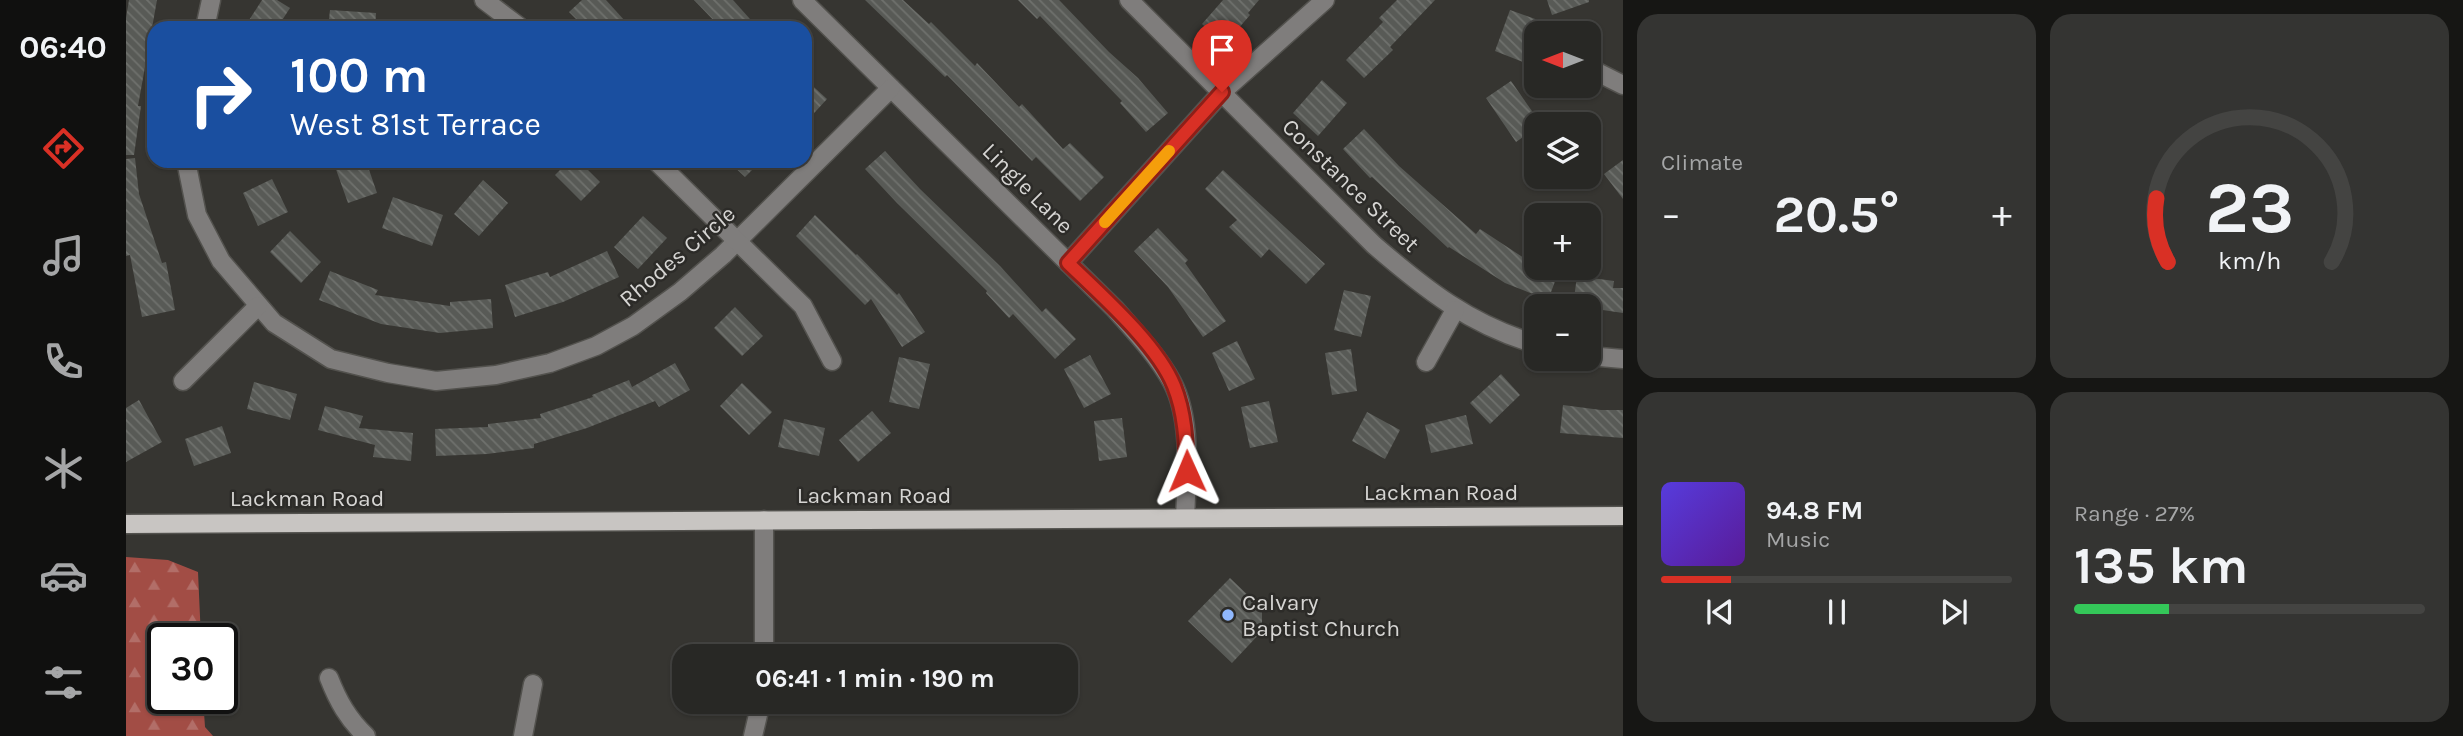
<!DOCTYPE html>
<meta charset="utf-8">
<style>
body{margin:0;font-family:Karla,sans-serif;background:#343432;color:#f1f3f6;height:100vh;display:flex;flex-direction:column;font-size:26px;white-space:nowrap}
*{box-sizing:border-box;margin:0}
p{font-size:23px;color:#a5a6a7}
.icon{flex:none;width:38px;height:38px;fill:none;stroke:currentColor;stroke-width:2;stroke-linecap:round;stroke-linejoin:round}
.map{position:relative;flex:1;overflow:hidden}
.sheet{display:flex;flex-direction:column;gap:14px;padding:14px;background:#161614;width:840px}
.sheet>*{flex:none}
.hud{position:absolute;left:21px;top:21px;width:665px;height:147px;border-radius:21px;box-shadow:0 2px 5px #0004,0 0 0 2px #444442;background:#1a4fa0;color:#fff;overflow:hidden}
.needle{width:46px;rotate:270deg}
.controls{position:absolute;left:1398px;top:21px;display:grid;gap:14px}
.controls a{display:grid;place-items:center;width:77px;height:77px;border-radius:14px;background:#282825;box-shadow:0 2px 5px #0004,0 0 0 2px #444442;font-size:35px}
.speed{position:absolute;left:21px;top:623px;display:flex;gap:14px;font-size:35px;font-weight:700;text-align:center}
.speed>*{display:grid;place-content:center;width:91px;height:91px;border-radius:50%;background:#282825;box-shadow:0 2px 5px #0004,0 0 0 2px #444442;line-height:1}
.speed .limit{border:4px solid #111;border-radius:10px;background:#fff;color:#111}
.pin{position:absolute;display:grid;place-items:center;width:60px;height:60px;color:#fff;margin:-72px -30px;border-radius:50% 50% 50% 0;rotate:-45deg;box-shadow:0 0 7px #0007}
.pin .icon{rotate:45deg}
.me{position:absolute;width:77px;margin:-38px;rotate:359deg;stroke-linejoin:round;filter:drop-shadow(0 0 5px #0008)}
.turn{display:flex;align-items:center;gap:24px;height:147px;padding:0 28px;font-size:32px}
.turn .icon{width:91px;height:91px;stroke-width:2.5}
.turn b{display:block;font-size:49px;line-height:60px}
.big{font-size:52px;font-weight:700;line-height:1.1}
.sheet .widget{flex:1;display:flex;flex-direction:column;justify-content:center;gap:10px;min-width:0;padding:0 24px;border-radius:21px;background:#343432}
.sheet .dial{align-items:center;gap:0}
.dial svg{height:182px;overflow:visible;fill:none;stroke:#444442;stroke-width:7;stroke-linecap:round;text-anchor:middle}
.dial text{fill:#f1f3f6;stroke:none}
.song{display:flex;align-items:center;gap:21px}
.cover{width:84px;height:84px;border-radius:10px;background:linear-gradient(135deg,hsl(250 70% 55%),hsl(270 70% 35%))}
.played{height:7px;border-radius:4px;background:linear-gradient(90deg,#d93025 20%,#444442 20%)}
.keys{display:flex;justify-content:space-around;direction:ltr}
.heat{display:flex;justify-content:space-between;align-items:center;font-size:38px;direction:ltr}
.charge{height:10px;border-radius:5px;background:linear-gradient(90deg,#34c759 27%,#444442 0)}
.sheet .tiles{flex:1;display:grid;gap:14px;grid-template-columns:repeat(2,1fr)}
.trip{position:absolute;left:546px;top:644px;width:406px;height:70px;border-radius:21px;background:#282825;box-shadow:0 2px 5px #0004,0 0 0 2px #444442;font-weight:700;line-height:70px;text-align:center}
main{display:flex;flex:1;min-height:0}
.tabs{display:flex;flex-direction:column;width:126px;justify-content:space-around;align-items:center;background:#10100f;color:#a5a6a7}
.tabs .icon{width:49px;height:49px}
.tabs .active{color:#d93025}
.tabs b{font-size:32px;color:#f1f3f6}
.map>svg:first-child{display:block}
.forest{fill:url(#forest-firs)}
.building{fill:url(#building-back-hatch)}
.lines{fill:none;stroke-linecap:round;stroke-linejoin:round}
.minor-casing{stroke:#53524e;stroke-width:21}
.major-casing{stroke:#53524e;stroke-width:21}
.minor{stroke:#7f7d7c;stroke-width:18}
.major{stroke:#c8c5c2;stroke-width:18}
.route-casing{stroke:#8d1f18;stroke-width:18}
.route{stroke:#d93025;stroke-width:12}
.slow{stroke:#f59e0b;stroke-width:12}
.poi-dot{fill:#90b8fd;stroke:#2c2b28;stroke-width:2.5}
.labels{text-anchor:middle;stroke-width:5;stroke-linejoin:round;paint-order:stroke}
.street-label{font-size:23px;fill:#d6d5d3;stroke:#2c2b28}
.poi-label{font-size:23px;fill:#d6d5d3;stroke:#2c2b28;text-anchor:start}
</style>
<main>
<nav class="tabs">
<b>06:40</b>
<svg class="icon active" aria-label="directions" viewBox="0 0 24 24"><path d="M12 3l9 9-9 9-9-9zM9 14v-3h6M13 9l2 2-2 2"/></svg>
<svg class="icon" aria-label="music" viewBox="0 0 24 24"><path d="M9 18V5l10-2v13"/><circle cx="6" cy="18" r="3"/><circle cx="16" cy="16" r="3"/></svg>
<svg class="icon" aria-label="phone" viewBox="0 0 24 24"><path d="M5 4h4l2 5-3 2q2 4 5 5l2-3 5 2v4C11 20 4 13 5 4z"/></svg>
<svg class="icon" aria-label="climate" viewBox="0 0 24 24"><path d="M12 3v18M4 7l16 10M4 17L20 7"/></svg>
<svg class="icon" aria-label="car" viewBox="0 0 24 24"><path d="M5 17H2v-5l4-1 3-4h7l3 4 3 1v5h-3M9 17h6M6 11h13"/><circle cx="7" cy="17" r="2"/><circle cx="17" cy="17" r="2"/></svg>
<svg class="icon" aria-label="filters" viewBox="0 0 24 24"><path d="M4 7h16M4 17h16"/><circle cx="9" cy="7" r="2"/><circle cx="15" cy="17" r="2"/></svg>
</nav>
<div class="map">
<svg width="1497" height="736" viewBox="0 0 1497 736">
<defs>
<pattern id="forest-firs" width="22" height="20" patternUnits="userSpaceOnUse" patternTransform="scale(1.75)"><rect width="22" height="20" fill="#a24d45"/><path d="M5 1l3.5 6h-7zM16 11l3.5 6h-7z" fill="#b26e68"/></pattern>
<pattern id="building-back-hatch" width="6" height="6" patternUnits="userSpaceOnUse" patternTransform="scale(1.75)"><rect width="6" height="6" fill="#585a56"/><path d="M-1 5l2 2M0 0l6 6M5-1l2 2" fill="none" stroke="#6f716d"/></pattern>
</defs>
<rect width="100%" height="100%" fill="#363531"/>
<path class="forest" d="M 0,557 L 42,560 L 72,572 L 75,639 L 37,639 L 37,698 L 77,698 L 79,727 L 87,736 L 0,736 Z"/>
<g class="building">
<path d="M 3,0 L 31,0 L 12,106 L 15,106 L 8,155 L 0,155 L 0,18 Z"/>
<path d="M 136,0 L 151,0 L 164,8 L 151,28 L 118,28 Z"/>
<path d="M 456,0 L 480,0 L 499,21 L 492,28 L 459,28 L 443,12 Z"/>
<path d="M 568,0 L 607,0 L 632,28 L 595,28 Z"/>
<path d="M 739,0 L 777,0 L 803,24 L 805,22 L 849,66 L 851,63 L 893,107 L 896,104 L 937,149 L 944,143 L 978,177 L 954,201 L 910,157 L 906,161 L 821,75 L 819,77 Z"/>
<path d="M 892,0 L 933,0 L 983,52 L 1012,78 L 1042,113 L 1020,132 L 994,103 L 996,101 L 914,16 L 911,19 Z"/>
<path d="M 1097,0 L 1133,0 L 1122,13 L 1124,15 L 1099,44 L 1076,24 Z"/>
<path d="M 1271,0 L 1309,0 L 1264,47 L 1267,50 L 1238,78 L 1220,60 L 1257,22 L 1253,18 Z"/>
<path d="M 1421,0 L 1463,0 L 1463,2 L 1426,15 Z"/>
<path d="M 204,10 L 250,13 L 249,28 L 202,28 Z"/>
<path d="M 1384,10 L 1412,20 L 1397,62 L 1369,51 Z"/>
<path d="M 679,79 L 701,99 L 679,123 Z"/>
<path d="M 1196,80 L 1221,103 L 1192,136 L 1167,113 Z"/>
<path d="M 1385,81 L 1415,124 L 1410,124 L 1410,128 L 1390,142 L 1360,98 Z"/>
<path d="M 1238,129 L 1273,166 L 1350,234 L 1354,229 L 1398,258 L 1410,262 L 1410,268 L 1424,268 L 1433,271 L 1422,300 L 1379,283 L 1323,247 L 1322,248 L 1246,177 L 1244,178 L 1217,149 Z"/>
<path d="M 759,151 L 794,189 L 874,266 L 916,312 L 920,308 L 950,339 L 929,359 L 887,314 L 883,318 L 860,293 L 861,291 L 771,203 L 739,169 Z"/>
<path d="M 9,158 L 13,194 L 36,263 L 40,262 L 49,310 L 16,317 L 4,255 L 0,256 L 0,159 Z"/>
<path d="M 1497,160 L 1497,199 L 1478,174 Z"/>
<path d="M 207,161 L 240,161 L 251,193 L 222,203 Z"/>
<path d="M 443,161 L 453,161 L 474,182 L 455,201 L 429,175 Z"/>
<path d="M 602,161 L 635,161 L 619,177 Z"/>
<path d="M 1097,170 L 1199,264 L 1180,284 L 1143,249 L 1135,258 L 1103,227 L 1111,220 L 1079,189 Z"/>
<path d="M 146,179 L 162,212 L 132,226 L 117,193 Z"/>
<path d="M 357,180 L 382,203 L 353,236 L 328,214 Z"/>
<path d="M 267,197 L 317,215 L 306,246 L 256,228 Z"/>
<path d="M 689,215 L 730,255 L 731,254 L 771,295 L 773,293 L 799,332 L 776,347 L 745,299 L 739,305 L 670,236 Z"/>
<path d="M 517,216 L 541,238 L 512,269 L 488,247 Z"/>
<path d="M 1032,228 L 1062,260 L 1059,263 L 1100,321 L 1077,337 L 1042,287 L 1008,251 Z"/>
<path d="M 164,231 L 195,262 L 175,283 L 144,252 Z"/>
<path d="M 481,251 L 493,277 L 437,302 L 389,317 L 379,285 L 422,272 L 424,277 Z"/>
<path d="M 204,271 L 252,290 L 249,295 L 324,306 L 324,302 L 365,299 L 367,328 L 314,333 L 255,324 L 193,300 Z"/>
<path d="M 1451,276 L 1488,281 L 1487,288 L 1497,288 L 1497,313 L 1463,308 L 1463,306 L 1447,306 Z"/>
<path d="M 1218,290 L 1245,296 L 1235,337 L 1208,330 Z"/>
<path d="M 609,307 L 637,336 L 616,356 L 588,328 Z"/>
<path d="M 1111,341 L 1129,379 L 1103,391 L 1086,353 Z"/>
<path d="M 1225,349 L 1231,391 L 1206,395 L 1199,353 Z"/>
<path d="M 964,355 L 985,394 L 958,408 L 938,369 Z"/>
<path d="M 773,357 L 804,364 L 793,409 L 763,402 Z"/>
<path d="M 549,363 L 564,390 L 533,407 L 529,401 L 461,428 L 408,444 L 408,448 L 361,454 L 310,456 L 309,429 L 362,427 L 362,424 L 415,418 L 414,414 L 467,397 L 466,395 L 503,380 L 506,387 Z"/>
<path d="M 1375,374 L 1394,395 L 1364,424 L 1344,403 Z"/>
<path d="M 128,382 L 171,394 L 164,420 L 121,409 Z"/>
<path d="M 616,383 L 646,412 L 623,435 L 594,406 Z"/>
<path d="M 13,400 L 36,442 L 0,462 L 0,408 Z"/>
<path d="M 1143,401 L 1152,442 L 1124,448 L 1115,407 Z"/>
<path d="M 1437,405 L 1475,410 L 1497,410 L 1497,438 L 1434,433 Z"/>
<path d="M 199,406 L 237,416 L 233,428 L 287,433 L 285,461 L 247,457 L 249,445 L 192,430 Z"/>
<path d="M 746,411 L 765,433 L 732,462 L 713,440 Z"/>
<path d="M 1241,412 L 1274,430 L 1259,459 L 1226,441 Z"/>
<path d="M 1340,415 L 1347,444 L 1305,453 L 1299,425 Z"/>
<path d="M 996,418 L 1001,457 L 973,461 L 968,421 Z"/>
<path d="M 658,419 L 699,428 L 693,456 L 652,447 Z"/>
<path d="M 96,426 L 105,453 L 68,466 L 59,439 Z"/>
<path d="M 1104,578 L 1129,602 L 1129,610 L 1136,610 L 1136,631 L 1106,663 L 1062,621 Z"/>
</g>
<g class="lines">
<g class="minor-casing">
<g id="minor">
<path d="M 358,0 L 395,28"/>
<path d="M 676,0 L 989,309 C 1010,333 1031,355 1046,382 C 1066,419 1061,476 1059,517"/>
<path d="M 1003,0 L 1248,245 C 1299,289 1344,325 1410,344"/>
<path d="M 79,28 L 85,0"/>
<path d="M 1471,72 L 1497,85"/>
<path d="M 60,161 L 71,215 L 95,261 L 148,323 L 205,359 L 262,373 L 310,381 L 370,375 L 424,363 L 470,346 L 507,326 L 554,292 L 597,255 L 765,88"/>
<path d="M 530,161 L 677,306 L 706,361"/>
<path d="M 942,263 L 1096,92 L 1199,0"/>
<path d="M 1463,356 L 1497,359"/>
<path d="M 1300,362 L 1329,310"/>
<path d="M 57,381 L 132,306"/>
<path d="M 638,520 L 638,656"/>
<path d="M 203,678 C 212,701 222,719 240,736"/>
<path d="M 397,736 L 407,684"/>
<path d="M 627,736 L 635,702"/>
</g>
</g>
<g class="major-casing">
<path id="major" d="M 0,524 L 1497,516"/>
</g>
<use href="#minor" class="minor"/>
<use href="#major" class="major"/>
</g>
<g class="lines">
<g class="route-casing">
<path id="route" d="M 1061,471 C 1060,442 1059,413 1048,386 C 1031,344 975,295 942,263 L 1096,92"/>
</g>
<use href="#route" class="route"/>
<path class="slow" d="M 979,222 L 1043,151"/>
</g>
<circle class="poi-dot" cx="1102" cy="615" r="7"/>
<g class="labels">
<g class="street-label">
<text transform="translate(1225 185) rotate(44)" y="8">Constance Street</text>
<text transform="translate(902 188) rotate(45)" y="8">Lingle Lane</text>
<text transform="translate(551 256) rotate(-40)" y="8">Rhodes Circle</text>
<text x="1315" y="500">Lackman Road</text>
<text x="748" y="503">Lackman Road</text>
<text x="181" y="506">Lackman Road</text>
</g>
<g class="poi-label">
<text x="1116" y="610">Calvary<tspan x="1116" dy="26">Baptist Church</tspan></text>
</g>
</g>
</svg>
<div class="controls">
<a><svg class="needle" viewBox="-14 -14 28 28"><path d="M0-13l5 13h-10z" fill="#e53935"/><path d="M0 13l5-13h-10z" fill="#a5a6a7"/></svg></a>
<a><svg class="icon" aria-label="layers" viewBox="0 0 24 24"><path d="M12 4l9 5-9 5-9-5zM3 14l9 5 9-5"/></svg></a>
<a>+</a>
<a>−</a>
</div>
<div class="speed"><div class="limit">30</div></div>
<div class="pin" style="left:1096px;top:92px;background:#d93025"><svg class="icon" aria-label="arrive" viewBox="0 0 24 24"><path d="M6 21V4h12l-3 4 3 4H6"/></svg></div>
<svg class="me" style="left:1061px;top:471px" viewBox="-20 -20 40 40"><path d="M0-17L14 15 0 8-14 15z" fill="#d93025" stroke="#fff" stroke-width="4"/></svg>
<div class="trip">06:41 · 1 min · 190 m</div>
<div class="hud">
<div class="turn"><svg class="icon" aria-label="right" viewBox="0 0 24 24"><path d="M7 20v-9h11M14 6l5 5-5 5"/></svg><div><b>100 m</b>West 81st Terrace</div></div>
</div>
</div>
<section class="sheet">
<div class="tiles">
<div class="widget"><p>Climate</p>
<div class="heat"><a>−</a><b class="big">20.5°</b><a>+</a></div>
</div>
<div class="widget dial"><svg viewBox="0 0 100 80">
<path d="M14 69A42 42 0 1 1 86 69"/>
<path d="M14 69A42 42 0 0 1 9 41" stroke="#d93025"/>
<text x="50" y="56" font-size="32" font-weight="700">23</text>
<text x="50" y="72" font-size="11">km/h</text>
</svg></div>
<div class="widget">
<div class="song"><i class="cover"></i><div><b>94.8 FM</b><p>Music</p></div></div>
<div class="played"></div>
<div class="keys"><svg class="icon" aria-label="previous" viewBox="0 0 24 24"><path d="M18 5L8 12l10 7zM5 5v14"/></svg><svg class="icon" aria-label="pause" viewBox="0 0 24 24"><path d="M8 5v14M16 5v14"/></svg><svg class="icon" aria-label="next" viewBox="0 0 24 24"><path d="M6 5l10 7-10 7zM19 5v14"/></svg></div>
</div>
<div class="widget"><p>Range · 27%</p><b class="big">135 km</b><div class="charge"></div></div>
</div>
</section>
</main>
